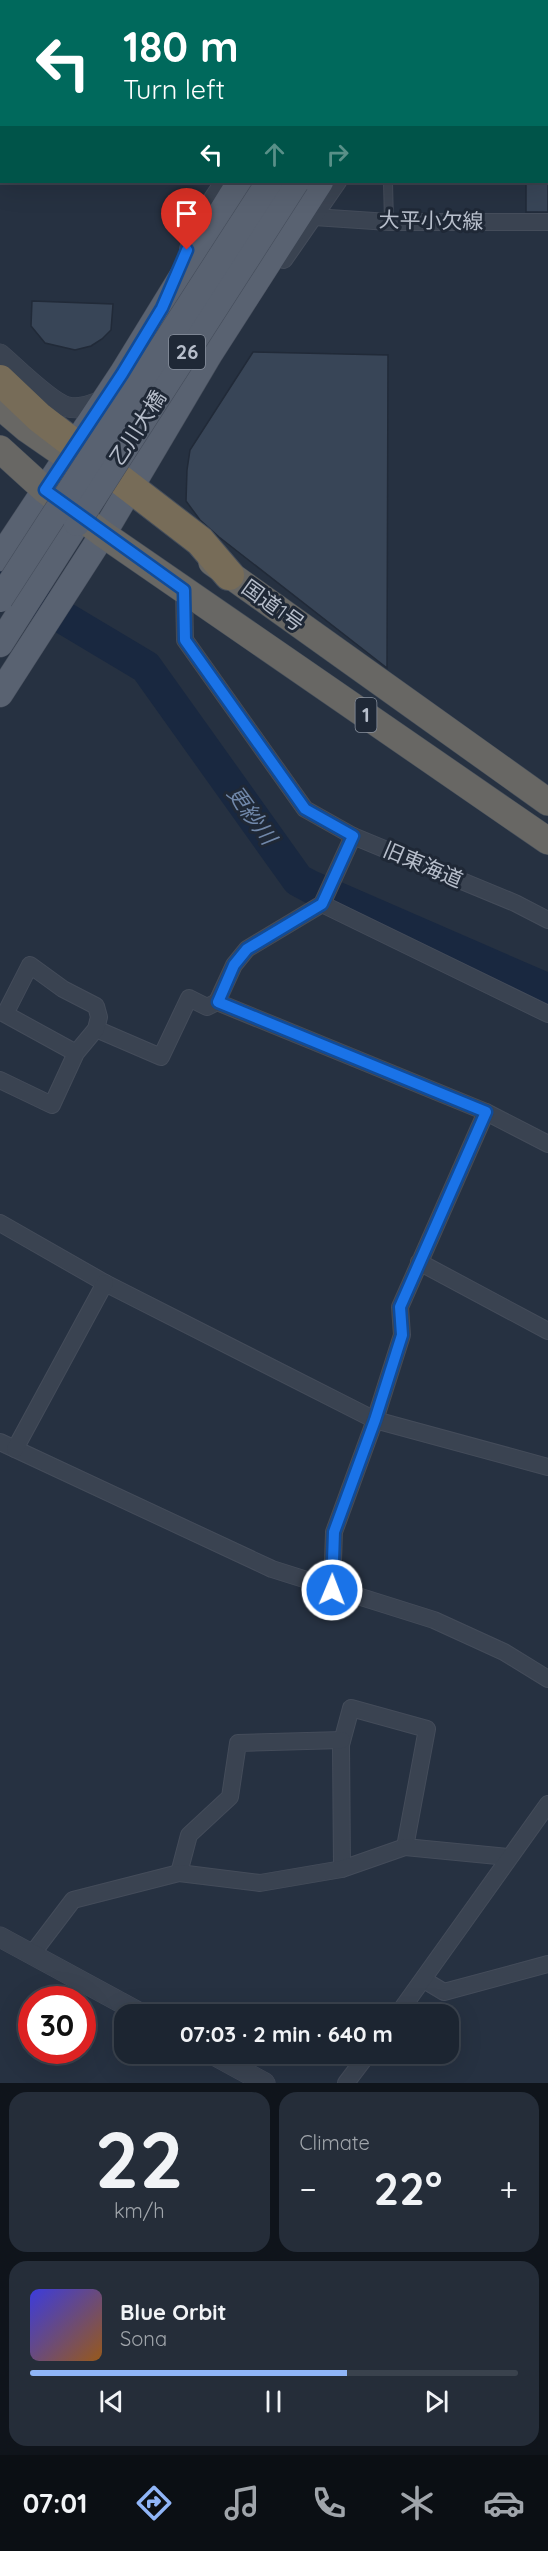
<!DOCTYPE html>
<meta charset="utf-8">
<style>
body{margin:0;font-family:Quicksand,"Noto Sans JP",sans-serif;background:#252d39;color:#f1f3f6;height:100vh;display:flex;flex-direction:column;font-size:22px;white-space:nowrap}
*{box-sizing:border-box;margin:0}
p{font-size:20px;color:#a0a5ab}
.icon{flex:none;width:33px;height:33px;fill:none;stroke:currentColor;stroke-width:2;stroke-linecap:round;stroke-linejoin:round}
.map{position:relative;height:2083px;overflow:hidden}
.drawer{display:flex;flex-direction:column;gap:9px;padding:9px;background:#0f141b;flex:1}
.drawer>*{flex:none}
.guide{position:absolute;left:0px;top:0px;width:549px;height:183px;box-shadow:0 6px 24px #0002,0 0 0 2px #3a424d;background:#00695c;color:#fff;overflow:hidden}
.speed{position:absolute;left:18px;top:1986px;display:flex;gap:12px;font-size:30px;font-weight:700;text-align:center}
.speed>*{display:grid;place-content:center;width:78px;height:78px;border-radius:50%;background:#1c2531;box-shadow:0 6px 24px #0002,0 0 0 2px #3a424d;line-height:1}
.speed .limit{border:9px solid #d22;background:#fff;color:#111}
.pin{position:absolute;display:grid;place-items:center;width:51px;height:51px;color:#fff;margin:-62px -26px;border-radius:50% 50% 50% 0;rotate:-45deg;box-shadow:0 0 6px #0007}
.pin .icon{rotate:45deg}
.me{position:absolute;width:66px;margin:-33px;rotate:1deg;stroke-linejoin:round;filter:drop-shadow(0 0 4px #0008)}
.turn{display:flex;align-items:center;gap:21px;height:126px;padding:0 24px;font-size:27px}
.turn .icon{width:78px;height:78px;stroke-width:2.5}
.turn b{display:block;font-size:42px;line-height:51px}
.lanes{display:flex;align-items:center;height:57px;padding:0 24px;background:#0003;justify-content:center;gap:30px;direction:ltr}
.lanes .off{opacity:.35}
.big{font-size:45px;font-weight:700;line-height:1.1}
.drawer .card{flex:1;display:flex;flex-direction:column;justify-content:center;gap:9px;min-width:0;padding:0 21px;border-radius:18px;background:#252d39}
.drawer .dial{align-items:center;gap:0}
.dial b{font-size:78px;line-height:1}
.song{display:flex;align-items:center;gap:18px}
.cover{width:72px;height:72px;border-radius:9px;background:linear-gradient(135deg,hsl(240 70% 55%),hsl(30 70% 35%))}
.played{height:6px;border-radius:3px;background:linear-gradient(90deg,#90b5f7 65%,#3a424d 65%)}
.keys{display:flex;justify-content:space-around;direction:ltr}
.heat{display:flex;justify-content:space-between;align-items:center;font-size:33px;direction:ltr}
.drawer .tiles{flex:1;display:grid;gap:9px;grid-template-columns:1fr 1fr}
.card:last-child{grid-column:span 2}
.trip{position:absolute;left:114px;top:2004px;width:345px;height:60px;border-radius:18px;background:#1c2531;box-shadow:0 6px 24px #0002,0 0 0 2px #3a424d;font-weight:700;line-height:60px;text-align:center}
.menu{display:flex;height:96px;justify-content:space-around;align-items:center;background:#0b0f14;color:#a0a5ab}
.menu .icon{width:42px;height:42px}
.menu .selected{color:#90b5f7}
.menu b{font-size:27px;color:#f1f3f6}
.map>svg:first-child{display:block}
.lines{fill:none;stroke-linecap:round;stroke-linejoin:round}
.river{stroke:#192840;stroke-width:33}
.building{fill:#384557;stroke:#212a38;stroke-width:1.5}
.service-casing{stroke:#444c5a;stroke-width:10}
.minor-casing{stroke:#444c5a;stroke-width:18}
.tertiary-casing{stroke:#444c5a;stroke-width:21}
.primary-casing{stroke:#444c5a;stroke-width:27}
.trunk-casing{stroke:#454e5b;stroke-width:28}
.motorway-casing{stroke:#454e5b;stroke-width:32}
.service{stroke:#3a4351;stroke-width:8}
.minor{stroke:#3a4351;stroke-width:16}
.tertiary{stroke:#3a4351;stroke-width:20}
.primary{stroke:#596271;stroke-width:26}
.trunk{stroke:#686764;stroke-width:27}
.motorway{stroke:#776c58;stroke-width:30}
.primary-bridge-casing{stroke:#444c5a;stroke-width:27;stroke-linecap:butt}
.primary-bridge{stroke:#596271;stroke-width:26}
.route-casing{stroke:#114b97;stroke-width:15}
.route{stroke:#1a73e8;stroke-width:10}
.labels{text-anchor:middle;stroke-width:6;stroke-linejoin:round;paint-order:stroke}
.shield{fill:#1f2836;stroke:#89919e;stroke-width:1.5}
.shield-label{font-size:20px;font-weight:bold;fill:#b7becb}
.street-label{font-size:21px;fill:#b7becb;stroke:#1f2836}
.water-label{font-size:22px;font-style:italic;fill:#7188aa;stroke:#1f2836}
</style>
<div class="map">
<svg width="548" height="2083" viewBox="0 0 548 2083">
<rect width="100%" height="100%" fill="#263141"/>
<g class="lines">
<path class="river" d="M 2,581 L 146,667 L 298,880 L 311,887 L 548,990"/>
</g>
<g class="building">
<rect x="526" y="182" width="22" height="30"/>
<path d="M 32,301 L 113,304 L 111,330 L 102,339 L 91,346 L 75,350 L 45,343 L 31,326 Z"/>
<path d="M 253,352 L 388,355 L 387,668 L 219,537 L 200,520 L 186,501 L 187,470 L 190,450 Z"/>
</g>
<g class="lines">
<g class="service-casing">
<g id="service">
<path d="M 442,0 L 444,2"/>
<path d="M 321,2 L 323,0"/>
<path d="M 388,182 L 389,222"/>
</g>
</g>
<g class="minor-casing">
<g id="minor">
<path d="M 305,0 L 307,2"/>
<path d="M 314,217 L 389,222 L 548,222"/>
<path d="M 188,249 L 203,212 L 223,182"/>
<path d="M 284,260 L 338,182"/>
<path d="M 184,589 L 185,640 L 305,809 L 353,836 L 515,903 L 548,920"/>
<path d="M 353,836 L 322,904 L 247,949 L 234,965 L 217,1002 L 486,1112 L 548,1144"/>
<path d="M 322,904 L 548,1014"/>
<path d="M 96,1029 L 161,1057 L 189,998 L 207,1007 L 217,1002"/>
<path d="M 0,1080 L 52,1105 L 76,1053 L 96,1029 L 99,1017 L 96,1006 L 63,989 L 30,965 L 5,1014 L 76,1053"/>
<path d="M 0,1223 L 105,1283 L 375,1420 L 548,1467"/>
<path d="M 419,1262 L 548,1331"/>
<path d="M 0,1442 L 272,1569 L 434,1620 L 504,1652 L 548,1679"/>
<path d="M 15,1449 L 105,1283"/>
<path d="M 332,1590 L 334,1532 L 375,1420 L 402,1335 L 400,1307 L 486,1112"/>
<path d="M 342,1869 L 341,1745 L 351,1708 L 427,1729 L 405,1847"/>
<path d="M 179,1873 L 189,1835 L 230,1797 L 238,1743 L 342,1740"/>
<path d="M 32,1954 L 73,1900 L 179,1873 L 260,1883 L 342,1869 L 405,1847 L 508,1857"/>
<path d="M 424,1980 L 444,1992 L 548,1964"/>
<path d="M 398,2014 L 548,1804"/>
<path d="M 346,2083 L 368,2054"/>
</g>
</g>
<g class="tertiary-casing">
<g id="tertiary">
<path d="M 0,354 C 14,366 52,404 68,407 C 81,410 93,404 105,400"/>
<path d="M 0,1937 L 142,2014"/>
<path d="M 212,2054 L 265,2083"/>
</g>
</g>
<g class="primary-casing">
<g id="primary">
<path d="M 363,2 L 364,0"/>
<path d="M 386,2 L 387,0"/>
<path d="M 415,2 L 416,0"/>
<path d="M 0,558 L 122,374 L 240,182"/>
<path d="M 0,644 L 77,523"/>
<path d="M 0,694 L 103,534 L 209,355 L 320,182"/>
</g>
</g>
<g class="trunk-casing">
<g id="trunk">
<path d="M 0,406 L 27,429 L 102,481"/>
<path d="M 0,449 L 45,490 L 103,534 L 548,841"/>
<path d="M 212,562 L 548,802"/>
</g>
</g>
<g class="motorway-casing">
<path id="motorway" d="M 0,380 L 40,418 L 200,541 L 229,575"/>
</g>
<use href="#service" class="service"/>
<use href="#minor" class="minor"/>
<use href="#tertiary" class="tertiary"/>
<use href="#primary" class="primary"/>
<use href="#trunk" class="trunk"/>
<use href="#motorway" class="motorway"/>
<g class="primary-bridge-casing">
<g id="primary-bridge">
<path d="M 77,523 L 296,182"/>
<path d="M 0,599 L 269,182"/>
</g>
</g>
<use href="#primary-bridge" class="primary-bridge"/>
</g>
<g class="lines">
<g class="route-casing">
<path id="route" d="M 187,250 L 162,308 L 122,374 L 45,490 L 184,590 L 185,640 L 305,809 L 353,836 L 322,904 L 247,949 L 234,965 L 218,1002 L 486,1112 L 400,1307 L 402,1335 L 375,1420 L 334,1532 L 332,1590"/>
</g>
<use href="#route" class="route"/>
</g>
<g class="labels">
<g class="shield">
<rect x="169" y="335" width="36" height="34" rx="4.5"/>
<rect x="355.5" y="698" width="21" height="34" rx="4.5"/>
</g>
<g class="shield-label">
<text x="187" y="359">26</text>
<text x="366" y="722">1</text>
</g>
<g class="street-label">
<text transform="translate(431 221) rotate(1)" y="7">大平小欠線</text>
<text transform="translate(138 428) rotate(-57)" y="7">乙川大橋</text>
<text transform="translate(273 606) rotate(36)" y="7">国道1号</text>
<text transform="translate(423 865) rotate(23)" y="7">旧東海道</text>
</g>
<g class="water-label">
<text transform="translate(252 815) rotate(54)" y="8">更紗川</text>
</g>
</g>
</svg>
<div class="speed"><div class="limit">30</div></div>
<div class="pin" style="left:187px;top:250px;background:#d93025"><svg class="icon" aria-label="arrive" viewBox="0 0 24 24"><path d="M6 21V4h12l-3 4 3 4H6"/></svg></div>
<svg class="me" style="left:332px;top:1590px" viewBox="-20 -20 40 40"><circle r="17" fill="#1a73e8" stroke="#fff" stroke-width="3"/><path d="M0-11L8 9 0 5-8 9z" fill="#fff"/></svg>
<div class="trip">07:03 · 2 min · 640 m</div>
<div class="guide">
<div class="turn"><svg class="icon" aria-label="left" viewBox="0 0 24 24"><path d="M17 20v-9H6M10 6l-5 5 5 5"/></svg><div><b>180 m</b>Turn left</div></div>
<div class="lanes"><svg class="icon" aria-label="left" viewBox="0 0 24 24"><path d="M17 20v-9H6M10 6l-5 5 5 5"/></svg><svg class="icon off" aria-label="ahead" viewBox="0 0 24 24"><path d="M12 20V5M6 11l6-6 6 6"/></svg><svg class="icon off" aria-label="right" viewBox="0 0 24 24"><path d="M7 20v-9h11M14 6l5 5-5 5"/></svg></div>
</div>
</div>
<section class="drawer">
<div class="tiles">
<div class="card dial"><b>22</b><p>km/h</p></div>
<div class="card"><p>Climate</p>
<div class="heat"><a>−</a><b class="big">22°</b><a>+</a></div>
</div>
<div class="card">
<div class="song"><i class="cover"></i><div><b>Blue Orbit</b><p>Sona</p></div></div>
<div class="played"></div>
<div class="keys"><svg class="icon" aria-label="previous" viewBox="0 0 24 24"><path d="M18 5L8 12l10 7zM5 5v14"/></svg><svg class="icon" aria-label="pause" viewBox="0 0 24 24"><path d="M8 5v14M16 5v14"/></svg><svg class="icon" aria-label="next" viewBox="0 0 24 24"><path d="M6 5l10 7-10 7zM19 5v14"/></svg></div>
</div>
</div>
</section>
<nav class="menu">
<b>07:01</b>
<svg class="icon selected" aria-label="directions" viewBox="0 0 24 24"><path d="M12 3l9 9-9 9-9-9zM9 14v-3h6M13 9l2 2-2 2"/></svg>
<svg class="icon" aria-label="music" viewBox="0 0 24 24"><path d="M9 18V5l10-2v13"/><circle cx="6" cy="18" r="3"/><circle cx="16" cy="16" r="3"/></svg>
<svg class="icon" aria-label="phone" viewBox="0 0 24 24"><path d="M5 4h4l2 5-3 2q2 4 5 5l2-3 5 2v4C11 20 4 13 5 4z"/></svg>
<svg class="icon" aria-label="climate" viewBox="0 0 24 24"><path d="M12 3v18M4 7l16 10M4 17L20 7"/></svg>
<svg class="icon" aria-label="car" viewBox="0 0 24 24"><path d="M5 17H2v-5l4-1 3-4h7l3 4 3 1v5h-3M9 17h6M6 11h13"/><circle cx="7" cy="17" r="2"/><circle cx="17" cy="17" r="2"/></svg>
</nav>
